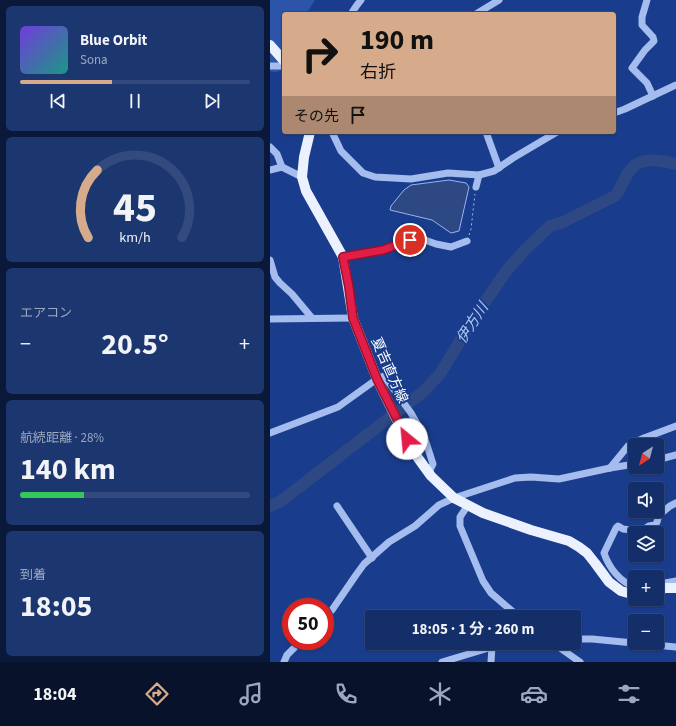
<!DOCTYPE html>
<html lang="ja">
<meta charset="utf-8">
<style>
body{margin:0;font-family:"Source Sans 3","Noto Sans JP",sans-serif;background:#1c366f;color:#f1f3f6;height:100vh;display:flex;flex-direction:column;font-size:15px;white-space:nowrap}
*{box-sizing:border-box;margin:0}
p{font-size:13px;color:#9da8c0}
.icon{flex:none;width:22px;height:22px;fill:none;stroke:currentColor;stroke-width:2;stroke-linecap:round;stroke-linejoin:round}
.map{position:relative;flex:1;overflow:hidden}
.sheet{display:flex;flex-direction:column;gap:6px;padding:6px;background:#0a193a;width:270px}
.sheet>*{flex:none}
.hud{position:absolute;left:12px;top:12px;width:334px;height:122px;border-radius:4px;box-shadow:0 1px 3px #0004,0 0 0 1px #324a7d;background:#d6ab8b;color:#111;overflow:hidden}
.needle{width:26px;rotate:216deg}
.tools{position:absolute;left:358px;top:438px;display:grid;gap:8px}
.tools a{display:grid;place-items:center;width:36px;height:36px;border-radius:4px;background:#132e69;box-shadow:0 1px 3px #0004,0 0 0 1px #324a7d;font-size:20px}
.speed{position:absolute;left:12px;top:598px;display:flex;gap:8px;font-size:20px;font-weight:700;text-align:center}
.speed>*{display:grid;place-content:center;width:52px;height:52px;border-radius:50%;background:#132e69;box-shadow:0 1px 3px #0004,0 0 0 1px #324a7d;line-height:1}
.speed .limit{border:6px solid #d22;background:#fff;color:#111}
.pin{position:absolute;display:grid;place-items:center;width:34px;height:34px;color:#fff;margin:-17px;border:2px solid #fff;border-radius:50%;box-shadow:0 1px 4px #0007}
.me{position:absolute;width:44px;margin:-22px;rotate:332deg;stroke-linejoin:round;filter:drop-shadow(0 0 3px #0008)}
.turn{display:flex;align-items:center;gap:14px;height:84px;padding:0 12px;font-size:18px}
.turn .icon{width:52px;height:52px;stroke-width:2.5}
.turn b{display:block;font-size:28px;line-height:34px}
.then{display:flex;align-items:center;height:38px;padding:0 12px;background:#0003;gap:8px;font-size:15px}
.big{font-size:30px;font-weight:700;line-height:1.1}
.sheet .tile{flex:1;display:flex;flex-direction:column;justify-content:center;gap:6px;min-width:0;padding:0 14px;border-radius:6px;background:#1c366f}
.sheet .dial{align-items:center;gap:0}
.dial svg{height:104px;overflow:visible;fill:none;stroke:#324a7d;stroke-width:7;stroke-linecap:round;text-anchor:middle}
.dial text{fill:#f1f3f6;stroke:none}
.song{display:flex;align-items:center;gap:12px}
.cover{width:48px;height:48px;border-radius:6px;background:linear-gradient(135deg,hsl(260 70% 55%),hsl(170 70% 35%))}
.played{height:4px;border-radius:2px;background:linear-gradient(90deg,#d6ab8b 40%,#324a7d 40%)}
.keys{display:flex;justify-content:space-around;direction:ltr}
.heat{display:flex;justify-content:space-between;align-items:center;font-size:22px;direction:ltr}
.charge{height:6px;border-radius:3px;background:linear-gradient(90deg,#34c759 28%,#324a7d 0)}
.trip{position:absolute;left:95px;top:610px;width:216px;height:40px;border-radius:4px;background:#132e69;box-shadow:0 1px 3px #0004,0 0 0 1px #324a7d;font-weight:700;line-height:40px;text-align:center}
.dock{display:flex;height:64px;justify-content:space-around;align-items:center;background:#08122a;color:#9da8c0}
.dock .icon{width:28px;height:28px}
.dock .current{color:#d6ab8b}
.dock b{font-size:18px;color:#f1f3f6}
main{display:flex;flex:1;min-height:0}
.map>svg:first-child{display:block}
.green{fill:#2c55aa}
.water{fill:#2d4883;stroke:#97b5f0}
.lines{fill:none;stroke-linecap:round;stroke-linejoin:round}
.river{stroke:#2d4883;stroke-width:12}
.path{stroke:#a4bcee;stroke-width:1;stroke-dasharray:2 3;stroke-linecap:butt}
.minor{stroke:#a4bcee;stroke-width:7}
.major{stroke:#ebf1ff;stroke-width:10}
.route-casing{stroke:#92132f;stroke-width:10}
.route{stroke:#e11d48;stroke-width:7}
.labels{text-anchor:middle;stroke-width:4;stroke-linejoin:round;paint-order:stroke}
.street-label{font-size:14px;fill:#fff;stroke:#193d8c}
.water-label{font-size:15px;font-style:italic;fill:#b0c7f5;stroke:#193d8c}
</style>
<main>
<section class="sheet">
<div class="tile">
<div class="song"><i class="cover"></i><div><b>Blue Orbit</b><p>Sona</p></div></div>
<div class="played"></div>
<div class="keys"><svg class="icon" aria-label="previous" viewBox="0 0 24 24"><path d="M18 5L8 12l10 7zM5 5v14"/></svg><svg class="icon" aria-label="pause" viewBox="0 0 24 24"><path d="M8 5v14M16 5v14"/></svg><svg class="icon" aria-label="next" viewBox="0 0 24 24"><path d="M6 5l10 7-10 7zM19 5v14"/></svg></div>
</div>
<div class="tile dial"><svg viewBox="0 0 100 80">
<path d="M14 69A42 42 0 1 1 86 69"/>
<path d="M14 69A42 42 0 0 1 21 17" stroke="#d6ab8b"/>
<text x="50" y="56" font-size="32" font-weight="700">45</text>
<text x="50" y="72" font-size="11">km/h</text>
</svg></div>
<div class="tile"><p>エアコン</p>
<div class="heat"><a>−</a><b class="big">20.5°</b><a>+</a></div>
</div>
<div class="tile"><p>航続距離 · 28%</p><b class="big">140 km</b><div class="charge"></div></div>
<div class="tile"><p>到着</p><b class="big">18:05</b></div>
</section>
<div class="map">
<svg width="406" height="662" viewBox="0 0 406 662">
<rect width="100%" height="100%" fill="#193d8c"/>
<path class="green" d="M 0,0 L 45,0 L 36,14 L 14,14 L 14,68 C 10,72 5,73 0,71 Z"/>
<path class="water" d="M 179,180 L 196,183 L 199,187 L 189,231 L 181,233 L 162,220 L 120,210 L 121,206 L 134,190 L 141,185 Z"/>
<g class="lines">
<path class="river" d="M 0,506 L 11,501 L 153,392 L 170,374 L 204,318 L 237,270 L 255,250 L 280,226 L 293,222 L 345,196 L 348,192 C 352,185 356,174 362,168 C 373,156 392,161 406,164"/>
<path class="path" d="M 199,235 L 201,229 L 205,194"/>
<g class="minor">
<path d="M 377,0 L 372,17 L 372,25 L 383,37 L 384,41 L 375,50 L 362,68 L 377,83 L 383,96"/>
<path d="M 81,14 L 87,5 L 91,0"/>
<path d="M 206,14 L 229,0"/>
<path d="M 0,66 L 14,66"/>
<path d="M 344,113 L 355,109 L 406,85"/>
<path d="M 62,132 L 71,151 L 93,173 L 105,177 L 141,179 L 178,173 L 209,175 L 224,171 L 243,158 L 287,132"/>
<path d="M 216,132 L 229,168"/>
<path d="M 0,147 L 7,154 L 12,167"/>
<path d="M 0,170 L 12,167 L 32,177"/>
<path d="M 206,187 L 209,175"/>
<path d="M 73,257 L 113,250 L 140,240 L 152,239 L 166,244 L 181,247 L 197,241"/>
<path d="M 0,260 L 5,277 L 10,283 L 22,294 L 42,318"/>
<path d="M 0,319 L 83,318"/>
<path d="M 0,433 L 68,407 L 107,379 L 114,376 L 141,413 L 154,436 L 163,464 L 159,472"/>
<path d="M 387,460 L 406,455"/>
<path d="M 340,468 L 358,446 L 374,438 L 406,426"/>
<path d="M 198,505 L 190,517 L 190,526 L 213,581 L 221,593 L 249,617"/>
<path d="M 67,506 L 102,558"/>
<path d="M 365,587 C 350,582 339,568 334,553 L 346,528 L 348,526 L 353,529 L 369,531 L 373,530 L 379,526 L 385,525 L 387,522 L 389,515 L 400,506 L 406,503"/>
<path d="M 395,588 L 395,583 L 406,581"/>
<path d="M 55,617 L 62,610 L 86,575 L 94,564 L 119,542 L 145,526 L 169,505 L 184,498 L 245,478 L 261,477 L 289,479 L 340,468 L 365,464"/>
<path d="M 304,639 L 322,639 L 406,647"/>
<path d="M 283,643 L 310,662"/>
<path d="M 14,662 L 17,655 L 31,641"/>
<path d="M 172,662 L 222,647 L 244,643"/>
<path d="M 221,662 L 222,647"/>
</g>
<g class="major">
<path d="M 0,45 L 14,61"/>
<path d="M 40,132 L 34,157 L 32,177 L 36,191 L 73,257 L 83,318 L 107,379 L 129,424 L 148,458 L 161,476 L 184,498 L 213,513 L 261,530 L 299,541 L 309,547 L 317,553 L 325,563 L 339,582 L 351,591 L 365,595"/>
<path d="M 387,591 L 395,588 L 406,588"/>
</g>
</g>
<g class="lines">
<g class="route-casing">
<path id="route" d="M 137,439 L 107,379 L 83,318 L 79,287 L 73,257 L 113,250 L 140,240"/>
</g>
<use href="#route" class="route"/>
</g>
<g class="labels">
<g class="street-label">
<text transform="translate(120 370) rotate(66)" y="5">夏吉直方線</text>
</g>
<g class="water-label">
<text transform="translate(202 323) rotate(-57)" y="5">伊方川</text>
</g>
</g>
</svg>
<div class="tools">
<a><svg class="needle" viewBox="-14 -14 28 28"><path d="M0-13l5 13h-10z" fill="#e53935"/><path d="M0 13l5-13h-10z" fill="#9da8c0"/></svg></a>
<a><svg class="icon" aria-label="sound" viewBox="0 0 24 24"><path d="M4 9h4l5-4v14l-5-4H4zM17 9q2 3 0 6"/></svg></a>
<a><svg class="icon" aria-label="layers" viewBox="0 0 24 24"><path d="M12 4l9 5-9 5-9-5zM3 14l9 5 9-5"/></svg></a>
<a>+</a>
<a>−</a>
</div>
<div class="speed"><div class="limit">50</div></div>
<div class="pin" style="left:140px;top:240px;background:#d93025"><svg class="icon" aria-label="arrive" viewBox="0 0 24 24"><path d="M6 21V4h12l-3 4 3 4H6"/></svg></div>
<svg class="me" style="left:137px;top:439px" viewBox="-20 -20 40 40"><circle r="19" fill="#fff"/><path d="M0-13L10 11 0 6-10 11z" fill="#e11d48"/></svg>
<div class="trip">18:05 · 1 分 · 260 m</div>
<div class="hud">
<div class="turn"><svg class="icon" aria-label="right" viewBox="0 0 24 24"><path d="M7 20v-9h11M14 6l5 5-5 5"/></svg><div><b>190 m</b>右折</div></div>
<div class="then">その先<svg class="icon" aria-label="arrive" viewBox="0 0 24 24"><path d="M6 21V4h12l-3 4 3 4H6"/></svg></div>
</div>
</div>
</main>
<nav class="dock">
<b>18:04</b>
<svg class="icon current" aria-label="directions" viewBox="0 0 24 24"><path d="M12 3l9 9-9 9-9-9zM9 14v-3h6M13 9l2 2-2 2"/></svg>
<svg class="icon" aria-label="music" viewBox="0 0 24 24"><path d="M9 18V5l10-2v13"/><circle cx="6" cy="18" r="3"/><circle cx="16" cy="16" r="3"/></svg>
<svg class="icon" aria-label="phone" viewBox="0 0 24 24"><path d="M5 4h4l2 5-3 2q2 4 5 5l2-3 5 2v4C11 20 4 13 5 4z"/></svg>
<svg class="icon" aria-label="climate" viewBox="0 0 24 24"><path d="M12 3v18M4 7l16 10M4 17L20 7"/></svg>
<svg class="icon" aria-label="car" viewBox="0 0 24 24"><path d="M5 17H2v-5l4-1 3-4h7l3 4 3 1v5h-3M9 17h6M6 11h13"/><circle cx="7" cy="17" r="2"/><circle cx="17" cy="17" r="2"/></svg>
<svg class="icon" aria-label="filters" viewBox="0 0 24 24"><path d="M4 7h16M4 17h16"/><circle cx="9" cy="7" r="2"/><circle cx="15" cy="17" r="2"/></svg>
</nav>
